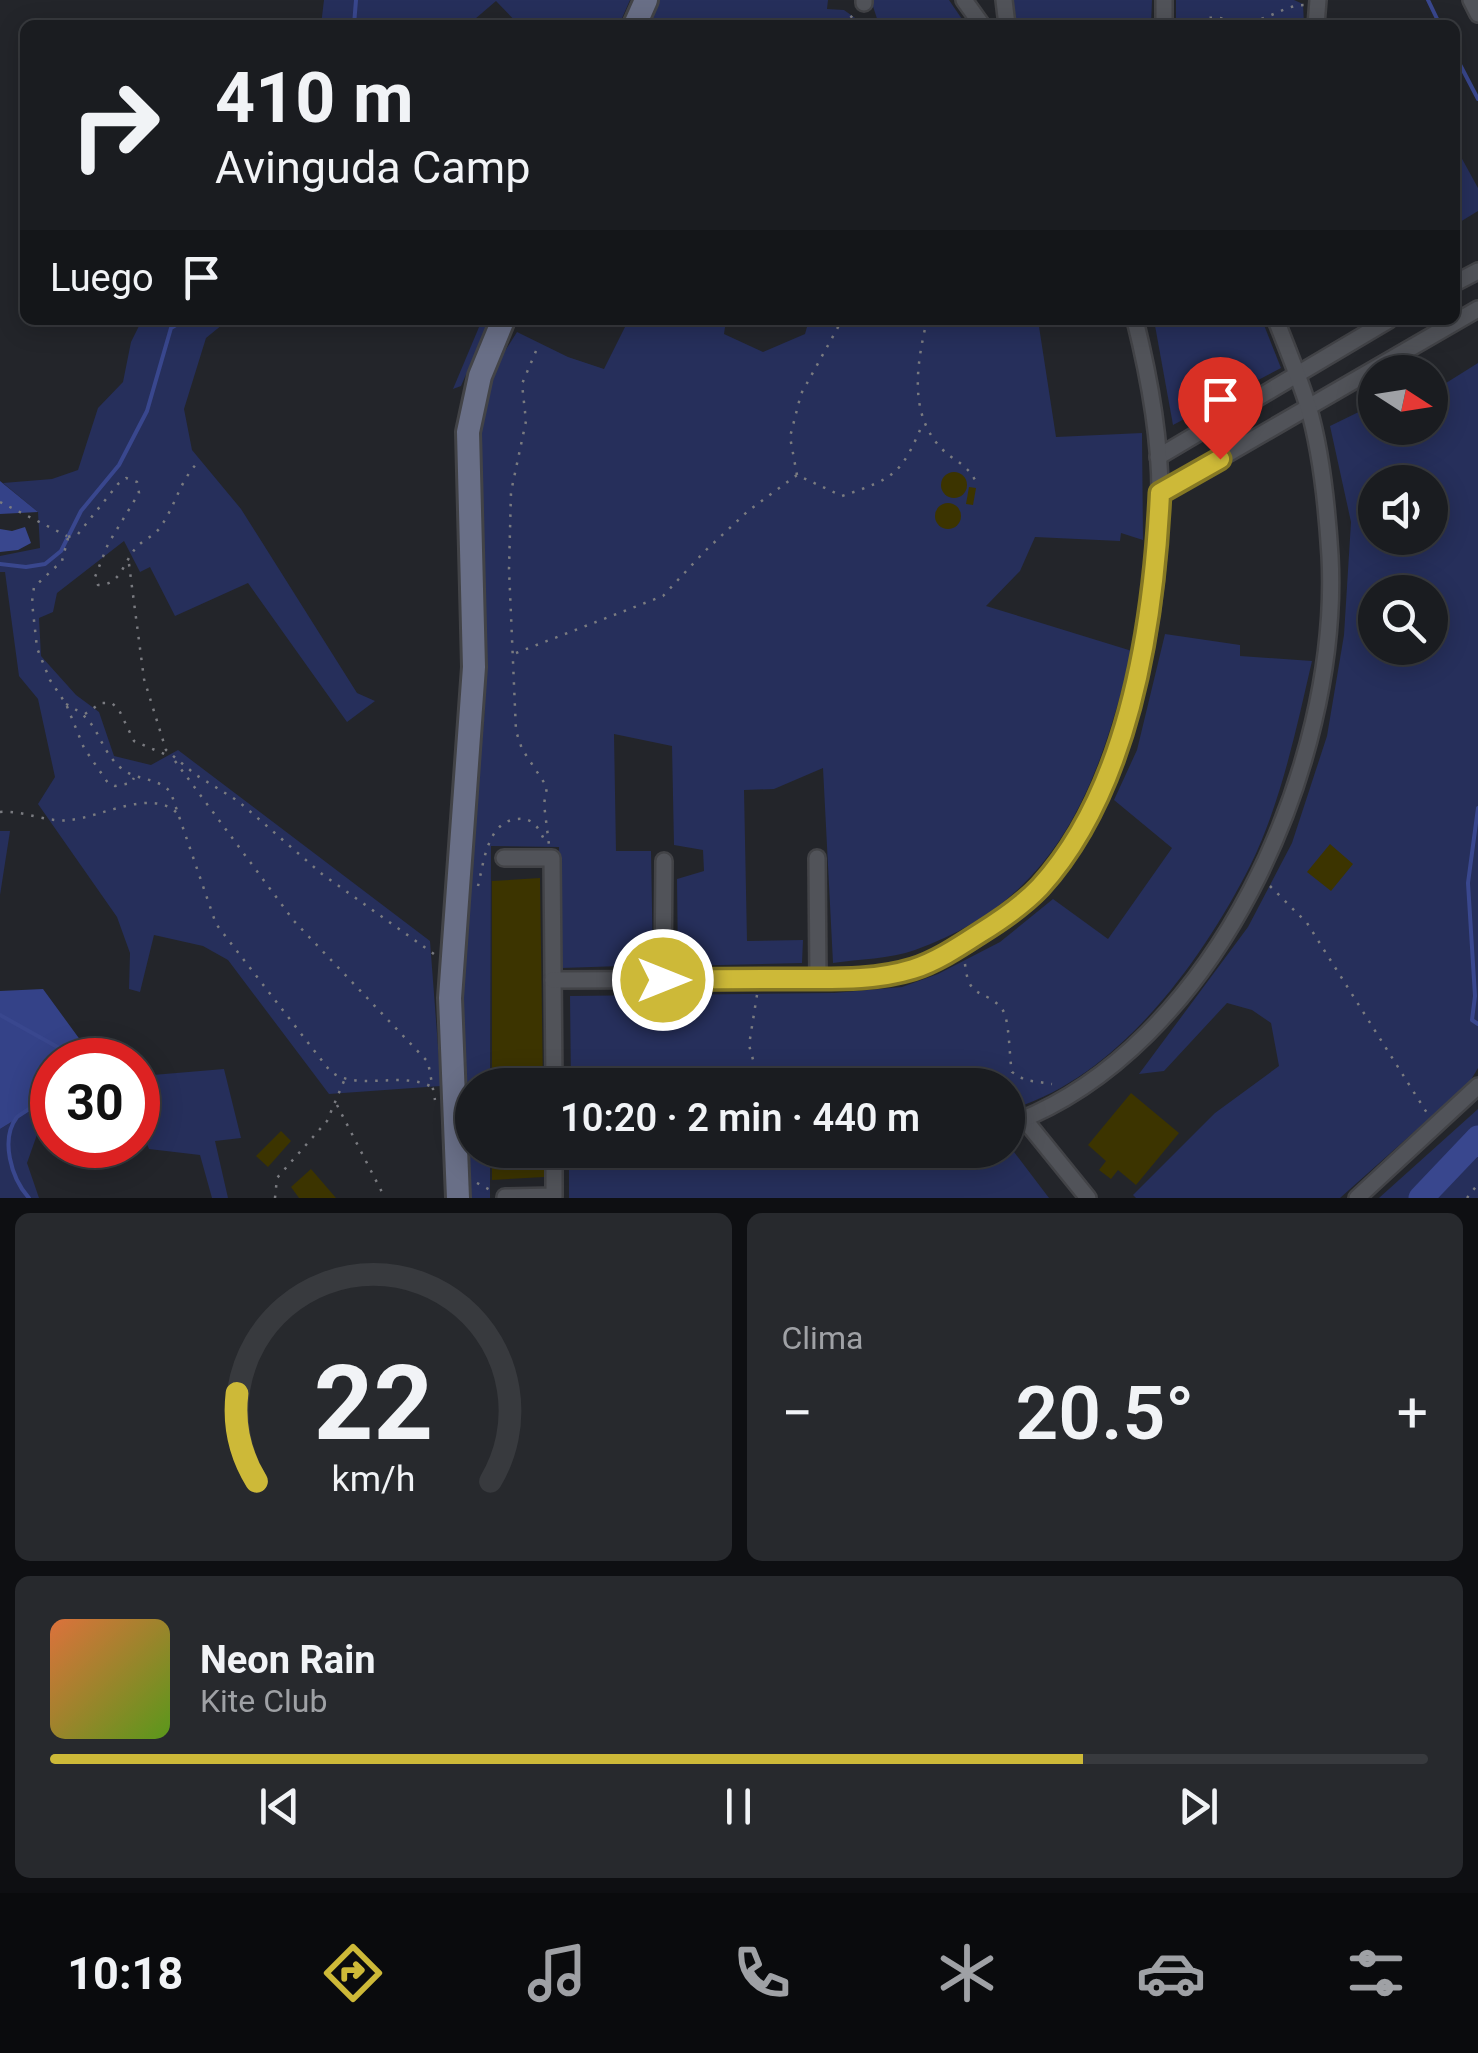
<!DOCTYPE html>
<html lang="es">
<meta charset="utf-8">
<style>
body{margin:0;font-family:Roboto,sans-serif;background:#27292d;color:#f1f3f6;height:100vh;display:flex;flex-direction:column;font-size:38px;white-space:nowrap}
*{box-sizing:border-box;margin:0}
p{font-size:32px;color:#9fa1a5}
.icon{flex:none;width:55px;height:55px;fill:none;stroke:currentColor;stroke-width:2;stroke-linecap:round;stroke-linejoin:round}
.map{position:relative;height:1198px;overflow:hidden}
.panel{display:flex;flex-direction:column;gap:15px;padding:15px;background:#0e0f12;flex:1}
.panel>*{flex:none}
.hud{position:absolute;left:20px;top:20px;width:1440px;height:305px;border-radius:15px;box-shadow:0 5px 25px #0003,0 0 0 2px #383a3e;background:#1a1c20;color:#f1f3f6;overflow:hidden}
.needle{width:65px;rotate:102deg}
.controls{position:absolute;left:1358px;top:355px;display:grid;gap:20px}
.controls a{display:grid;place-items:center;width:90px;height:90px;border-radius:50%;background:#1a1c20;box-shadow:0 5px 25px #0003,0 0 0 2px #383a3e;font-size:50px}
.speed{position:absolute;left:30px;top:1038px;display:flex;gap:20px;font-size:50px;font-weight:700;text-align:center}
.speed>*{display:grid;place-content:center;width:130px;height:130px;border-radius:50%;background:#1a1c20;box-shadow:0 5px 25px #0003,0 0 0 2px #383a3e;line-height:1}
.speed .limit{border:15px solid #d22;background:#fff;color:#111}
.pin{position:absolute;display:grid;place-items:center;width:85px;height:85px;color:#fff;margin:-102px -42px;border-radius:50% 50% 50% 0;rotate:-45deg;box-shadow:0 0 10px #0007}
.pin .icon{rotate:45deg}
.me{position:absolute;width:110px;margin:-55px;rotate:90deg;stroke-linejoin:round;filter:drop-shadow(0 0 8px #0008)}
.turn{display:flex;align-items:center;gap:35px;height:210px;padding:0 30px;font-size:45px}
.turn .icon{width:130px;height:130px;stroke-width:2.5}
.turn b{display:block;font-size:70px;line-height:85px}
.then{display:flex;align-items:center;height:95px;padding:0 30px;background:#0003;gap:20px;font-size:38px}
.big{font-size:75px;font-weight:600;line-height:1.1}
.panel .tile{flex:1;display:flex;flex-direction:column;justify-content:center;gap:15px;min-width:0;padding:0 35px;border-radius:15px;background:#27292d}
.panel .dial{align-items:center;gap:0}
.dial svg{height:260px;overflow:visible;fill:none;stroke:#383a3e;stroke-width:7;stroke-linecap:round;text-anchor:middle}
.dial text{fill:#f1f3f6;stroke:none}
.song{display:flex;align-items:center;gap:30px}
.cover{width:120px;height:120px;border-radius:15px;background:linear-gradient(135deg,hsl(20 70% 55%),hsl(90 70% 35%))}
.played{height:10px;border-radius:5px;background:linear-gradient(90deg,#cdb938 75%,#383a3e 75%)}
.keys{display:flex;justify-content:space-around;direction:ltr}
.heat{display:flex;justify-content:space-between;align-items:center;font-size:55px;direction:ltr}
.panel .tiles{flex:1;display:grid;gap:15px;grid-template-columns:1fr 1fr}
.tile:last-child{grid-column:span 2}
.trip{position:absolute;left:455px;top:1068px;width:570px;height:100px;border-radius:50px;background:#1a1c20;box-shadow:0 5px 25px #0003,0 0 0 2px #383a3e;font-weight:600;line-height:100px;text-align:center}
.dock{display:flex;height:160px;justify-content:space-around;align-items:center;background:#0a0b0d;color:#9fa1a5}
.dock .icon{width:70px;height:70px}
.dock .on{color:#cdb938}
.dock b{font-size:45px;color:#f1f3f6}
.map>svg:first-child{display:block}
.green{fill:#262f5b;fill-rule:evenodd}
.forest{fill:#344288}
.water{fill:#39478e}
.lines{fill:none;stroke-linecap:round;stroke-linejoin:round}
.stream{stroke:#39478e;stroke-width:4}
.river{stroke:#39478e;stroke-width:25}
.building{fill:#3c3400}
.minor-casing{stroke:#424347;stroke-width:20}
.secondary-casing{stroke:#424347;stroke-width:28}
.path{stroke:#7a7b80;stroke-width:2.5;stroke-dasharray:2.5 8;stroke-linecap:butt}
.minor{stroke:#515359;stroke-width:15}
.secondary{stroke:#696f87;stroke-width:22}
.route-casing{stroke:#857824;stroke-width:25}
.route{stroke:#cdb938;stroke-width:18}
</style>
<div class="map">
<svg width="1478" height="1198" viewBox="0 0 1478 1198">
<rect width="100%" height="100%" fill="#23252a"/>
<g class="green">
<path d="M 324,0 L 630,0 L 619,25 L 519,25 L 496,1 L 468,25 L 321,25 Z"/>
<path d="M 660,0 L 828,0 L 827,9 L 844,10 L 865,25 L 649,25 Z"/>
<path d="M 871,0 L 949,0 L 966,25 L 879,25 Z"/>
<path d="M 1013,0 L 1152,0 L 1151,25 L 1017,25 Z"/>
<path d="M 1176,0 L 1294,0 L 1303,4 L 1304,25 L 1176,25 Z"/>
<path d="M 1455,146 L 1478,188 L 1478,211 L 1455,225 Z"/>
<path d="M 142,320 L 228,320 L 206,338 L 184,409 L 192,450 L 241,509 L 357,693 L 375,701 L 347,722 L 248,583 L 175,616 L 150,567 L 140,572 L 124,541 L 57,593 L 53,612 L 39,618 L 41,656 L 76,695 L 99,712 L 114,756 L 151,765 L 178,750 L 430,941 L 441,1086 L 329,1094 L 228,960 L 203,946 L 154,935 L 140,992 L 129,989 L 130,953 L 117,917 L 38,804 L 55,777 L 38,699 L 19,676 L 5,572 L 0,572 L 0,556 L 40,548 L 38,512 L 3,483 L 52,479 L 78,470 L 98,408 L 123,382 L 131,342 Z"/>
<path d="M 482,320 L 490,320 L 461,386 L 453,389 Z"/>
<path d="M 614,320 L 726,320 L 724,334 L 763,352 L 805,334 L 809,320 L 1038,320 L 1056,437 L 1142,433 L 1143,540 L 1121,533 L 1120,541 L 1035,537 L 1020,571 L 986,606 L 1132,651 C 1098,786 1059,899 915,950 C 890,959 859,959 833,963 L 823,768 L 774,789 L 744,790 L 747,941 L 803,940 L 802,963 L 678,966 L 677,879 L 704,871 L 703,850 L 674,845 L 672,746 L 614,734 L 616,851 L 651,851 L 653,965 L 561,968 L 559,847 L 491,846 L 490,1085 L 472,1085 L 472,1150 L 490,1150 L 490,1198 L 467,1198 L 463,963 L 485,707 L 477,509 L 477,427 L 493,370 L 517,332 L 568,357 L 604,369 L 626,325 Z"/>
<path d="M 1154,320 L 1262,320 L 1281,368 L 1173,425 Z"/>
<path d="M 1478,363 L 1478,1068 L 1469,1083 L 1340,1198 L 1136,1198 L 1133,1195 L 1215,1113 L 1279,1066 L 1271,1023 L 1252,1010 L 1227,1003 L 1164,1071 L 1139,1074 L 1248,927 L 1292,843 L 1327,736 L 1344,635 L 1351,522 L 1330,426 L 1375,404 L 1375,428 L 1430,428 L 1430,393 ZM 1375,482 L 1430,482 L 1430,538 L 1375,538 ZM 1375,592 L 1430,592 L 1430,648 L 1375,648 Z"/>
<path d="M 1165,634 L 1240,645 L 1240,656 L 1312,661 C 1296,730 1281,803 1250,866 C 1201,963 1116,1080 1008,1110 L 1008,1085 L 571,1085 L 570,996 L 834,993 L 902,987 L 938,974 L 1000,942 L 1053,899 L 1108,939 L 1172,848 L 1114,800 L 1137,750 Z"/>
<path d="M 0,831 L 10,831 L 0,895 Z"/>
<path d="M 224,1069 L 241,1138 L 215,1141 L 228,1198 L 212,1198 L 200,1155 L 149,1149 L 138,1122 L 138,1072 L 141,1076 Z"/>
<path d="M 52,1097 L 52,1123 L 39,1129 L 27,1163 L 39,1198 L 0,1198 L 0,1129 Z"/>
<path d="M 1478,1109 L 1478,1198 L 1379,1198 Z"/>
<path d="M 1008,1144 L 1049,1198 L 569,1198 L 569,1164 L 701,1156 L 934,1155 L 968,1150 L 1008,1150 Z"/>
</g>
<g class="forest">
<path d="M 0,481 L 38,512 L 0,514 Z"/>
<path d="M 43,989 L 89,1052 L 88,1060 L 52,1060 L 52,1097 L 0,1129 L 0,991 Z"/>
</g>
<path class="water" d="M 25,527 L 31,543 L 18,550 L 0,552 L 0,529 L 12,531 Z"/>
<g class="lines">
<g class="stream">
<path d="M 1428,0 L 1440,25"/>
<path d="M 354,25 L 356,0"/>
<path d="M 1455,55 L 1478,99"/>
<path d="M 0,564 L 26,567 L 45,564 L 61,551 L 81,511 L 119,465 L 147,411 L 171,328 L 184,320"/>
<path d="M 1478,808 L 1468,883 L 1475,996 L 1472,1020 L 1478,1024"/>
<path d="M 0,1015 L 70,1054 L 72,1060"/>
<path d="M 29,1198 C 11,1178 0,1139 17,1117 C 28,1109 41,1102 52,1095"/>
</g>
<path class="river" d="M 1421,1198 L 1478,1138"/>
</g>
<g class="building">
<circle cx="954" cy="485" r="13"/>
<path d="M 969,487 L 976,488 L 973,505 L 966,504 Z"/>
<circle cx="948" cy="516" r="13"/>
<path d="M 1330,844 L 1353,864 L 1331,891 L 1307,872 Z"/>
<path d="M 540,878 L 543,1085 L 492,1085 L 492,881 Z"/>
<path d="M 1131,1093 L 1179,1133 L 1136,1185 L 1118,1170 L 1111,1179 L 1099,1170 L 1106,1161 L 1088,1145 Z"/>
<path d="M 281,1131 L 291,1141 L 268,1167 L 256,1156 Z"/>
<path d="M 492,1150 L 544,1150 L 544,1177 L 492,1180 Z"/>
<path d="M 311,1169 L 336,1198 L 299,1198 L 291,1187 Z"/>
</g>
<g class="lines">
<g class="minor-casing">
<g id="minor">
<path d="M 864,0 L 864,3"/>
<path d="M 964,0 L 982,25"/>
<path d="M 1004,0 L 1007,25"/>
<path d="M 1471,0 L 1478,14"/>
<path d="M 1164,25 L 1164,0"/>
<path d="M 1316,25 L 1318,0"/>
<path d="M 1455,283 L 1478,271"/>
<path d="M 1158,457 L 1389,320"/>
<path d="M 1160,493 L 1478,309"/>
<path d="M 504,858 L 552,858 L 554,1085"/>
<path d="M 817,858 L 818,979"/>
<path d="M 663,979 L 664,861"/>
<path d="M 553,980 L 869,979 C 884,975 900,973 914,969 C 954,956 1012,918 1040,886 C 1127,789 1160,619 1160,493 C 1160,434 1149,376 1135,320"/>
<path d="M 1024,1119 L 1088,1198"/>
<path d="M 1008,1125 C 1215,1050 1341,765 1330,556 C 1327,507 1322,453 1308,406 C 1299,377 1287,348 1276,320"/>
<path d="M 505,1197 L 554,1196 L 554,1150"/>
<path d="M 1357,1198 L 1478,1086"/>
</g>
</g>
<g class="secondary-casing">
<g id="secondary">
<path d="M 635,25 L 646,0"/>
<path d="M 458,1198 L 450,998 L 474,667 L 468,432 L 480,376 L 503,320"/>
</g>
</g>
<g class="path">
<path d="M 843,25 L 856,12"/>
<path d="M 1190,25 C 1212,10 1228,23 1252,21 C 1272,18 1285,5 1305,5"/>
<path d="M 927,320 C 917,363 908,413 941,448 C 953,461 966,463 975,480"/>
<path d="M 536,351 L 522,384 L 526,421 L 511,492 L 509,569 L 516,731 L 522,749 L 547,787 L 544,804 L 549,845"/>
<path d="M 797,475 L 790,437 L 801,394 L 842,320"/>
<path d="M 0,502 L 67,536"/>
<path d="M 68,537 L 78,534 L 118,484 L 126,478 L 137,482 L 139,493 L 108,544 L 95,577 L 98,585 C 120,586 124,562 135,549 C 141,541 152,537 159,529 C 176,506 178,483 199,461"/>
<path d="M 68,538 L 62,561 L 34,587 L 32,602 L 37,648 L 50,680 L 66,704 L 84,748 L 108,783 L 115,786 L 131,783 L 134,778"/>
<path d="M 129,564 L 144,679 L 166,750 L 196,775 L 238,801 L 322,874 L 434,954"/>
<path d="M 516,653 L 663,596 L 705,551 L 748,511 L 797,475 L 842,496 C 895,478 901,475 923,423"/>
<path d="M 66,704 C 103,722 95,746 122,769 C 137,781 159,777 171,793 L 216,924 L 330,1071 C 357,1092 398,1071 430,1086"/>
<path d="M 85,714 L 101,703 L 112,703 L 119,710 L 134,741 L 169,756"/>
<path d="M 175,761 L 294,921 L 428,1062 L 435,1100"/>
<path d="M 0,812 C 24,810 47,823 70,820 C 101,817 152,788 177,813"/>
<path d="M 478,886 C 484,862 487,822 517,819 C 535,817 540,831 546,844"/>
<path d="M 1270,886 L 1307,923 L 1427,1113"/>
<path d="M 965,964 C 969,1002 984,987 1002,1009 C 1010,1019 1009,1058 1012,1072 L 1025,1080 L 1052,1084"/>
<path d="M 757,995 L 749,1045 L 760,1085"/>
<path d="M 337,1105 L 385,1198"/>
<path d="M 477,1183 L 492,1191"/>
<path d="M 275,1198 L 277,1178 L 327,1121 L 344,1081"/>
<path d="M 1467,1198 L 1478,1184"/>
</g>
<use href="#minor" class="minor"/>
<use href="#secondary" class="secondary"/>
</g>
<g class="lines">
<g class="route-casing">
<path id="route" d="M 663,980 C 706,979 749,979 792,979 C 833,979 874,981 913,969 C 936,962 960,946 980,933 C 1001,920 1023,905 1040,887 C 1130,788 1154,621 1160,493 L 1220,459"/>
</g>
<use href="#route" class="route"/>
</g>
</svg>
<div class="controls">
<a><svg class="needle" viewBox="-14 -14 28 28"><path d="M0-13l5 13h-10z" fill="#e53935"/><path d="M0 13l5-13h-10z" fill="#9fa1a5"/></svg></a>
<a><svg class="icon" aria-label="sound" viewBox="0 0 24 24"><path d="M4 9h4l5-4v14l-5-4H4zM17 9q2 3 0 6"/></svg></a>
<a><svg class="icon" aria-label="search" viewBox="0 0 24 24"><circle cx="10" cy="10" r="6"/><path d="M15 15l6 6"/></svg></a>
</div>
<div class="speed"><div class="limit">30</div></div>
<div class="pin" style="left:1220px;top:459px;background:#d93025"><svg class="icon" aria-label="arrive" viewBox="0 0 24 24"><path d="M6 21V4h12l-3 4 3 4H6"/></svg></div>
<svg class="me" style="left:663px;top:980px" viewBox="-20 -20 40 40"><circle r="17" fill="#cdb938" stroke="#fff" stroke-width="3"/><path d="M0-11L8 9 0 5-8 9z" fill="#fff"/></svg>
<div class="trip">10:20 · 2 min · 440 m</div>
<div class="hud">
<div class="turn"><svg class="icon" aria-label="right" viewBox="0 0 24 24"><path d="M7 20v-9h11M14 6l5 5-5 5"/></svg><div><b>410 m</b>Avinguda Camp</div></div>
<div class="then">Luego<svg class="icon" aria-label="arrive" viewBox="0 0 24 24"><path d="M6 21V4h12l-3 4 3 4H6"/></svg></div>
</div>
</div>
<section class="panel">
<div class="tiles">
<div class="tile dial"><svg viewBox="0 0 100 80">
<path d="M14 69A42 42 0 1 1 86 69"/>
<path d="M14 69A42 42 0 0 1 8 42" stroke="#cdb938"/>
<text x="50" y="56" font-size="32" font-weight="700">22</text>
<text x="50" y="72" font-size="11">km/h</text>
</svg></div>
<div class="tile"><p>Clima</p>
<div class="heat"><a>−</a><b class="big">20.5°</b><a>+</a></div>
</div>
<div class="tile">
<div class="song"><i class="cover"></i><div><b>Neon Rain</b><p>Kite Club</p></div></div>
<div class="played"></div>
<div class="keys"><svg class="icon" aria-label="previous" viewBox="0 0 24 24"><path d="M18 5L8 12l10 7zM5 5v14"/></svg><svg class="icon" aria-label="pause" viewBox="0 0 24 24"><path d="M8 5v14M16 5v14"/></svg><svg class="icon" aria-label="next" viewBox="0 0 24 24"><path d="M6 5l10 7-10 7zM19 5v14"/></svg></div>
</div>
</div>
</section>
<nav class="dock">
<b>10:18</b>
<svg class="icon on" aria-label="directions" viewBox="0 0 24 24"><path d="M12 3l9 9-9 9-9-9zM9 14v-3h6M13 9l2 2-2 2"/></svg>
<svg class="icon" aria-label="music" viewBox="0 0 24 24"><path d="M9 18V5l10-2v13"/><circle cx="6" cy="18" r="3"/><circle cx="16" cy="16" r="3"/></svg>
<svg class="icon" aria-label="phone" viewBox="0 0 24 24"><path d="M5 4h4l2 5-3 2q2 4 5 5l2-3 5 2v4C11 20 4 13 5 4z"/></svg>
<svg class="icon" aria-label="climate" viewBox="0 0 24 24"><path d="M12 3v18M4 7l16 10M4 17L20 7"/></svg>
<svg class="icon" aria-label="car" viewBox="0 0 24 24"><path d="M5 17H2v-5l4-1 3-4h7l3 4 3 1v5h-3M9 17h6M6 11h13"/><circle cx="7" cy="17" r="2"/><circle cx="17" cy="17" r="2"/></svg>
<svg class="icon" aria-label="filters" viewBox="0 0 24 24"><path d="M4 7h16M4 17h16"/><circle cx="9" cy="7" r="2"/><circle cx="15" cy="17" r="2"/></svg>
</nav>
